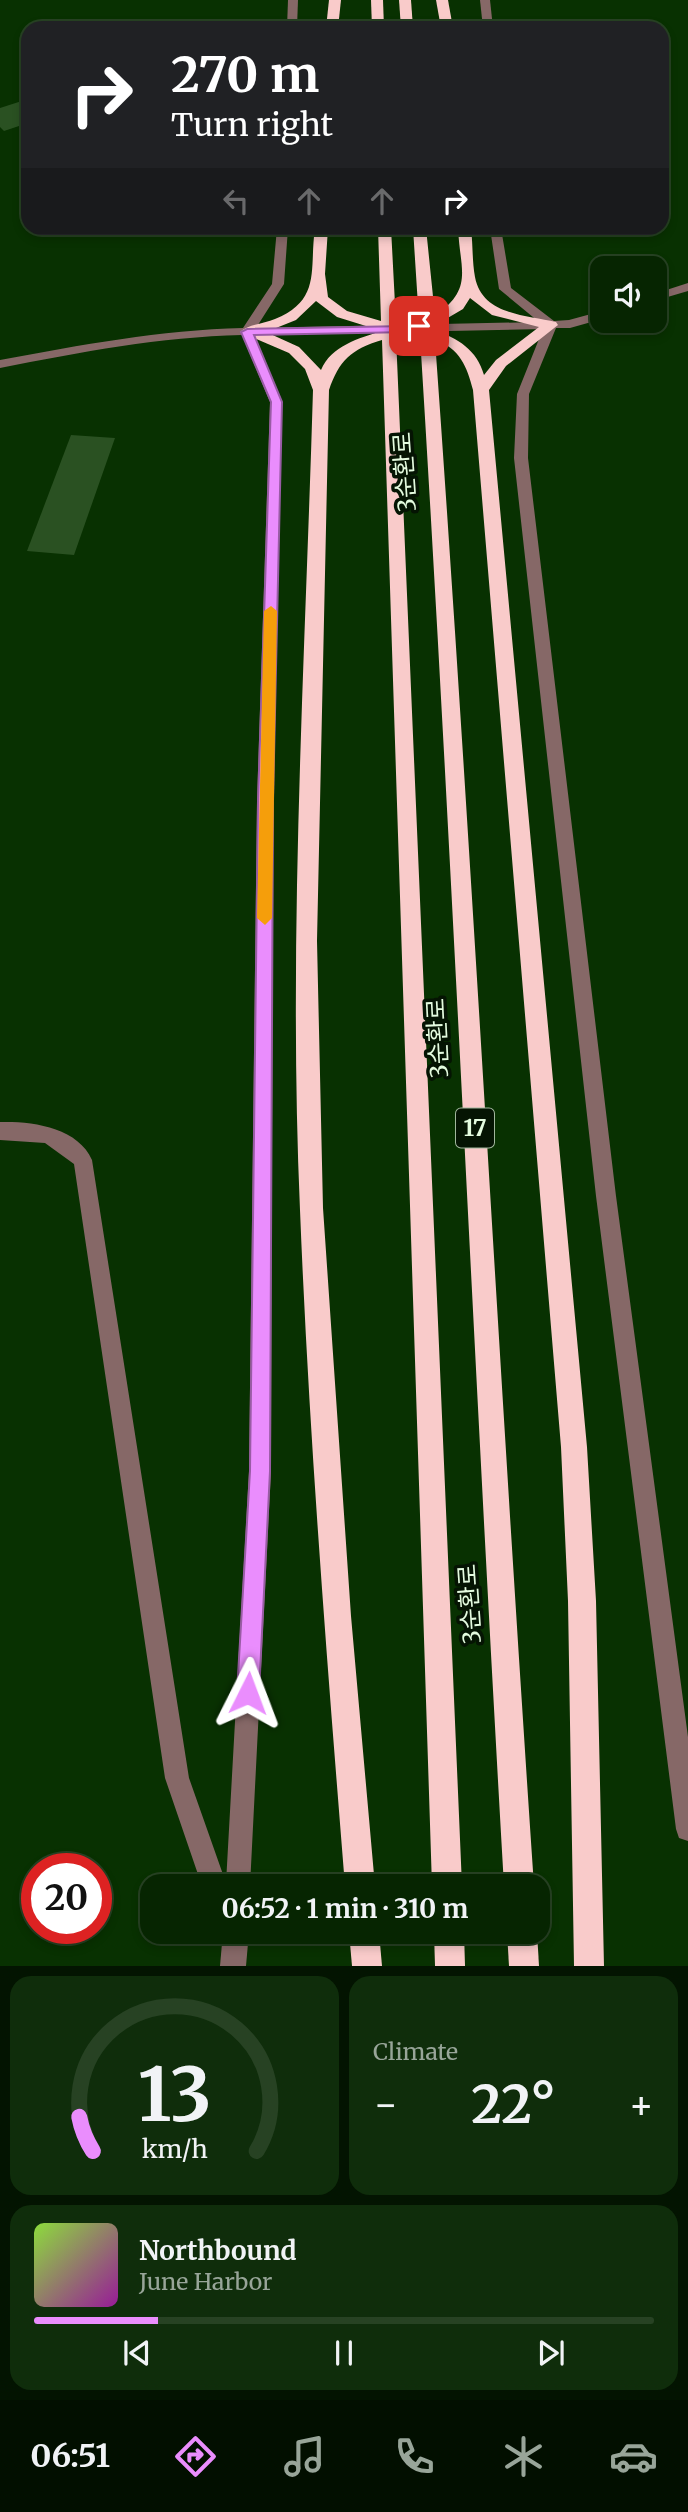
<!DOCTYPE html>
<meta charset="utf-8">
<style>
body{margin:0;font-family:Merriweather,"Noto Sans KR",serif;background:#0f2d0b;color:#f1f3f6;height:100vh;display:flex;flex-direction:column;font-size:26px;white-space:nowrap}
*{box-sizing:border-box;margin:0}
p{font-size:23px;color:#98a599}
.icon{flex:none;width:38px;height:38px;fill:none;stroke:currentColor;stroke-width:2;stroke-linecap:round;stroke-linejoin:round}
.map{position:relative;height:1966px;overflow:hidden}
.sheet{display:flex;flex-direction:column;gap:10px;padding:10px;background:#031401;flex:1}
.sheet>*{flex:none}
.hud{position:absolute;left:21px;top:21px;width:648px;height:214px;border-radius:21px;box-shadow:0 4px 10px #0003,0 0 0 2px #274223;background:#202124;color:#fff;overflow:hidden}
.buttons{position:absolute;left:590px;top:256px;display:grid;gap:14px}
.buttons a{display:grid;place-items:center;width:77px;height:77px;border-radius:14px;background:#062501;box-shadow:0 4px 10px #0003,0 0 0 2px #274223;font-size:35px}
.speed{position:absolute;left:21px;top:1853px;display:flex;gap:14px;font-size:35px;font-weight:700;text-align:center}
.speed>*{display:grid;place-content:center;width:91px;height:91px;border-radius:50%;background:#062501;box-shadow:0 4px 10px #0003,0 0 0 2px #274223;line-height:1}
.speed .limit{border:10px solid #d22;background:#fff;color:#111}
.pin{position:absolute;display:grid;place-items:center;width:60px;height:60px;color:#fff;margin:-30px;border-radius:14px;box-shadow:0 4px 10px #0006}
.me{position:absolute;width:77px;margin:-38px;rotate:3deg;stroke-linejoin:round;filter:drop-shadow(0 0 5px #0008)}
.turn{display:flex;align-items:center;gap:24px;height:147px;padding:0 35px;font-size:32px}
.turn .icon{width:91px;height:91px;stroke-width:2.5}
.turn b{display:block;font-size:49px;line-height:60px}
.lanes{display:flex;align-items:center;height:66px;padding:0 35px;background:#0003;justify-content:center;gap:35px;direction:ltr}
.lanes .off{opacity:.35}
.big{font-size:52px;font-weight:700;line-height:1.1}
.sheet .card{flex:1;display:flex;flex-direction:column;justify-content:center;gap:10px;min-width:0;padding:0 24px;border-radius:21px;background:#0f2d0b}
.sheet .dial{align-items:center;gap:0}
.dial svg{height:182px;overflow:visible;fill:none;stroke:#274223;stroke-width:7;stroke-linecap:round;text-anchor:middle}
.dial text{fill:#f1f3f6;stroke:none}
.song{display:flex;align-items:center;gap:21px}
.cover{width:84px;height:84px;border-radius:10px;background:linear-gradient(135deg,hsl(90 70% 55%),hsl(300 70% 35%))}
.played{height:7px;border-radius:4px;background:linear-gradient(90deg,#ea8dfd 20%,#274223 20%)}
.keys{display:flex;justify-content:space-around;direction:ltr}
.heat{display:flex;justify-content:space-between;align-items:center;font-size:38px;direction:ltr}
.sheet .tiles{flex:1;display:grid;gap:10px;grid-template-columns:1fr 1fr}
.card:last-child{grid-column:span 2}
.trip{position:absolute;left:140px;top:1874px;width:410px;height:70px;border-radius:21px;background:#062501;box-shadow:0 4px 10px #0003,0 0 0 2px #274223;font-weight:700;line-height:70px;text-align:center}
.tabs{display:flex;height:112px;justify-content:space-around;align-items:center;background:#020f00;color:#98a599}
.tabs .icon{width:49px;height:49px}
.tabs .current{color:#ea8dfd}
.tabs b{font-size:32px;color:#f1f3f6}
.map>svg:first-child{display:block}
.building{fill:#2a5122}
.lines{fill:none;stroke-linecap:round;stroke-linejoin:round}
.minor{fill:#866867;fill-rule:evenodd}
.highway{fill:#f9cbca;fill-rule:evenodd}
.route{fill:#ea8dfd;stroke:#985ca4;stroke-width:2}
.slow{fill:#f59e0b}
.labels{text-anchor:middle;stroke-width:7;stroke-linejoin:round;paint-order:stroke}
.shield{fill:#051403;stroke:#a1b69d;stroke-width:2}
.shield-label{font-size:23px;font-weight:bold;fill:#e4fbdf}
.street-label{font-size:24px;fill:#e4fbdf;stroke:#051403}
</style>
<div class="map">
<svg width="688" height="1966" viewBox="0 0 688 1966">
<rect width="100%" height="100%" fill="#083101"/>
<g class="building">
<path d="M 28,99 L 28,123 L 4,131 L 0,127 L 0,108 Z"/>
<path d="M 71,435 L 115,438 L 74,555 L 27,551 Z"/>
</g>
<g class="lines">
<g class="minor">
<path d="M 288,0 L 298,0 L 297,28 L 287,28 Z"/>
<path d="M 480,0 L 490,0 L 493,28 L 483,28 Z"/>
<path d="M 277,228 L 288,228 L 284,284 L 256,328 L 539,322 L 499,289 L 490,228 L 501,228 L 511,288 L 554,321 L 569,320 L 602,311 L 602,319 L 570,328 L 556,328 L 529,394 L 528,458 L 616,1196 L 688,1737 L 688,1841 L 679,1838 L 676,1829 L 596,1196 L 514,458 L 517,394 L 543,329 L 254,335 L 282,402 L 273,801 L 271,1471 L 250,1886 L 202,1886 L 165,1778 L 74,1164 L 45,1143 L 0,1140 L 0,1122 C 31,1121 78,1127 92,1160 L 189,1778 L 226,1883 L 249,1471 L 257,801 L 270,402 L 242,335 C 160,337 81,352 0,368 L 0,360 C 81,345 160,330 243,328 L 272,284 Z"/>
<path d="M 688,283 L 688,291 L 654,301 L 654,294 Z"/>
<path d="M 223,1932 L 249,1932 L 246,1966 L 220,1966 Z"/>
</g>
<g class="highway">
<path d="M 329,0 L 341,0 L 338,28 L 326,28 Z"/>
<path d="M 371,0 L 383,0 L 384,28 L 372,28 Z"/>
<path d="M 399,0 L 411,0 L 413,28 L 401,28 Z"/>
<path d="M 436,0 L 448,0 L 453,28 L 441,28 Z"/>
<path d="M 315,228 L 328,228 L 325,274 L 328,297 L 347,311 L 381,321 L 378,228 L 391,228 L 396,323 L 408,325 L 419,321 L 413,228 L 426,228 L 435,316 C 474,288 460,271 458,228 L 471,228 C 473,244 472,261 475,277 C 482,315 526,315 556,322 L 558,325 L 506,366 L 489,390 L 587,1447 L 596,1601 L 604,1966 L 574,1966 L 568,1601 L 561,1447 L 473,390 C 467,367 460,348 435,340 C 472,855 499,1371 534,1886 L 504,1886 C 474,1369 452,852 420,336 L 408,334 L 396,336 L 462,1886 L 432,1886 L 382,340 C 351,349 339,361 329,390 L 317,941 L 323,1208 L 351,1616 L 375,1886 L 345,1886 C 327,1661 309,1436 300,1210 C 288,937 305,663 313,390 L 305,369 L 289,353 L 240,332 C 248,324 264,324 275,319 C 322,300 309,269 315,228 ZM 470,298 L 492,315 L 539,327 L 496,360 L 484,375 C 477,350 458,338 434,330 L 434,326 L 463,309 ZM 316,301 L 337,317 L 382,331 C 359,338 331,346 321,370 L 299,347 L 266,332 L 296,320 Z"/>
<path d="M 349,1932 L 379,1932 L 382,1966 L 352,1966 Z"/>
<path d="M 434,1932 L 464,1932 L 465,1966 L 435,1966 Z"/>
<path d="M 507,1932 L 537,1932 L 539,1966 L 509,1966 Z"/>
</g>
</g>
<path class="route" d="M 419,323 L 425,326 L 423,329 L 409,332 L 254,335 L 282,402 L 273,801 L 270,1471 L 259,1693 L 256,1700 L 248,1703 L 241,1700 L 237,1693 L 250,1471 L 258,801 L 271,402 L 241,332 L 247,329 L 408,326 Z"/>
<path class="slow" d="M 271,606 L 277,611 L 272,918 L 265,925 L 257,918 L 264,611 Z"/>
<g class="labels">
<rect class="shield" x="456" y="1108.5" width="38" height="39" rx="5"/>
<g class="shield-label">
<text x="475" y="1136">17</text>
</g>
<g class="street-label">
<text transform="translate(405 472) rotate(-94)" y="8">3순환로</text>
<text transform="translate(438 1038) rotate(-93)" y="8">3순환로</text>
<text transform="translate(470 1604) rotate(-94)" y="8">3순환로</text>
</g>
</g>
</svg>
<div class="buttons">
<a><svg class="icon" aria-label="sound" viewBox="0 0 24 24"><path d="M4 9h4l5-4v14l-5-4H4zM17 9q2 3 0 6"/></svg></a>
</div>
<div class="speed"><div class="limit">20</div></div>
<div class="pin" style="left:419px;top:326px;background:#d93025"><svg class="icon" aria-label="arrive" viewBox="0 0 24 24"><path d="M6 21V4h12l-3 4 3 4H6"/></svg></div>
<svg class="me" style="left:248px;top:1693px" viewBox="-20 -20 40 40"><path d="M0-17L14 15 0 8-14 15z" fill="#ea8dfd" stroke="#fff" stroke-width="4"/></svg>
<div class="trip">06:52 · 1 min · 310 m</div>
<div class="hud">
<div class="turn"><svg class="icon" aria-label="right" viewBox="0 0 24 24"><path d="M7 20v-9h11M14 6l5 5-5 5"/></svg><div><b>270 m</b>Turn right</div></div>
<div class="lanes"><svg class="icon off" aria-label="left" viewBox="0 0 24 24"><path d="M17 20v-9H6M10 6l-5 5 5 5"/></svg><svg class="icon off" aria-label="ahead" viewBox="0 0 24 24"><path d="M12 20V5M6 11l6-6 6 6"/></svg><svg class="icon off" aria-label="ahead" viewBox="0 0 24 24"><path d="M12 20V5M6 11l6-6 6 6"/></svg><svg class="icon" aria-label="right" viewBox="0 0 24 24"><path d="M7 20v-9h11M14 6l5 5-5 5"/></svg></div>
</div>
</div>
<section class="sheet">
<div class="tiles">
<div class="card dial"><svg viewBox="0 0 100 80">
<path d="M14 69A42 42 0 1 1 86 69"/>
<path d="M14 69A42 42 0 0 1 8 54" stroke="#ea8dfd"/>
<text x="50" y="56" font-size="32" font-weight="700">13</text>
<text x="50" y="72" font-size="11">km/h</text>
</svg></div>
<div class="card"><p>Climate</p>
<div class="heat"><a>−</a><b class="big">22°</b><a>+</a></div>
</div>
<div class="card">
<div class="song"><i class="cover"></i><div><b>Northbound</b><p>June Harbor</p></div></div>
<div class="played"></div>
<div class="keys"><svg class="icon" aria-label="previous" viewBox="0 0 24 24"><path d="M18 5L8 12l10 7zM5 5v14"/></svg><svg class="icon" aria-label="pause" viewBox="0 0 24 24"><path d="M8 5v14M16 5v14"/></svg><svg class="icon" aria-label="next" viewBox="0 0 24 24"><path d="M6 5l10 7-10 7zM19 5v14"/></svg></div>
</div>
</div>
</section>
<nav class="tabs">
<b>06:51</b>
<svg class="icon current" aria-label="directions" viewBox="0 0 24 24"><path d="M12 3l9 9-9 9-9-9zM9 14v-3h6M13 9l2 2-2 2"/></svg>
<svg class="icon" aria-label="music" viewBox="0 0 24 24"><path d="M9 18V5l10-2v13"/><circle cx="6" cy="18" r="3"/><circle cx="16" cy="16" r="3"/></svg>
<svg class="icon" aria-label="phone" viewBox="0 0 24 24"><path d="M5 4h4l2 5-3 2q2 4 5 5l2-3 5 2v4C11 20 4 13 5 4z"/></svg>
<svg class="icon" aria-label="climate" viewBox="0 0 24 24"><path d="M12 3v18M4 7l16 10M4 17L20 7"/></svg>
<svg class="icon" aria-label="car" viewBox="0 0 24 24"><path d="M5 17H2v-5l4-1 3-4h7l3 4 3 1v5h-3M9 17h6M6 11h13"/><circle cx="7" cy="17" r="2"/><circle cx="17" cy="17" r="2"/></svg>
</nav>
